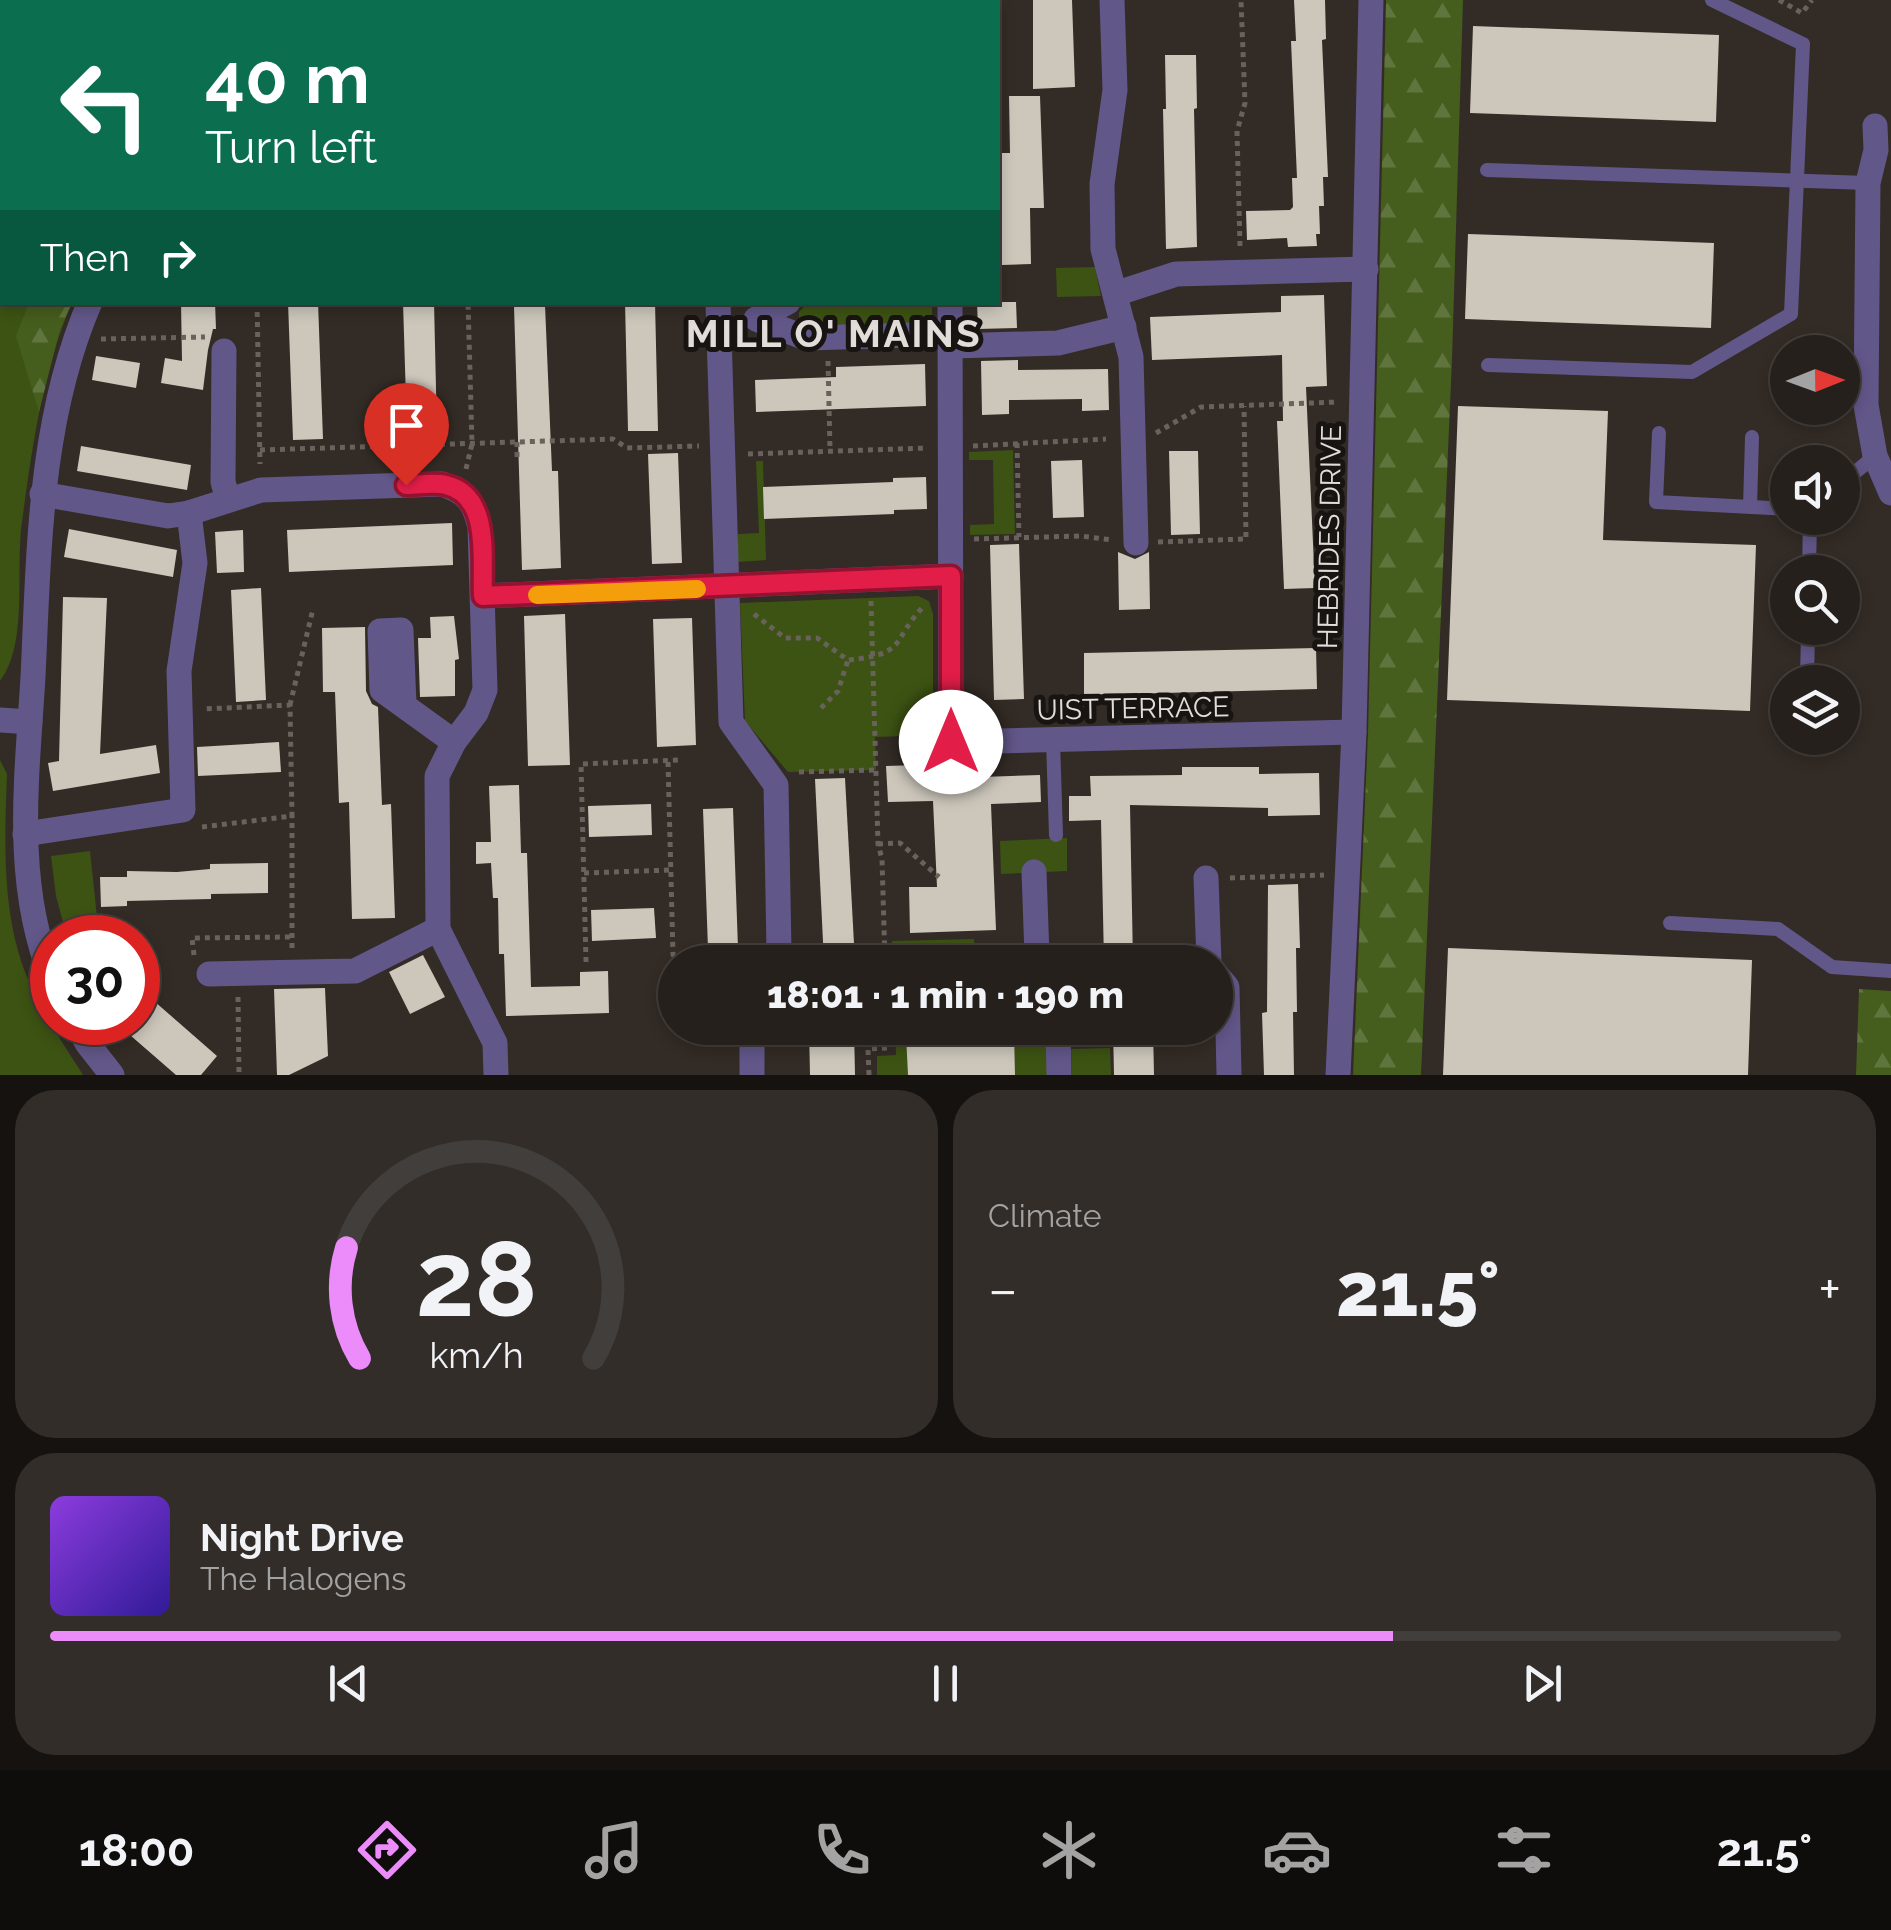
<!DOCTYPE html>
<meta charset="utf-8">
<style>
body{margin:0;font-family:Raleway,sans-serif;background:#322d29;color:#f1f3f6;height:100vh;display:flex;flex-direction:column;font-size:38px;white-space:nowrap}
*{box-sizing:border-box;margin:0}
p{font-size:32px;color:#a4a3a3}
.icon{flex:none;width:55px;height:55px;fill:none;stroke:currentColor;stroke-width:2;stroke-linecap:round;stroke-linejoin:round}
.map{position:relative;height:1075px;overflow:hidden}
.drawer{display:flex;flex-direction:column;gap:15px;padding:15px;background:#15120f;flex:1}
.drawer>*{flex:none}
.hud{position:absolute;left:0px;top:0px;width:1000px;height:305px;box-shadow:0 5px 15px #0003,0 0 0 2px #423e3b;background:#0b6e4f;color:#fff;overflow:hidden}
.needle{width:65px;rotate:89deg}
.tools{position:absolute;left:1770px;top:335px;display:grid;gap:20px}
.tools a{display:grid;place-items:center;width:90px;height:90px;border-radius:50%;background:#26201c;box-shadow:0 5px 15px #0003,0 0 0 2px #423e3b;font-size:50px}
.speed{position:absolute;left:30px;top:915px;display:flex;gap:20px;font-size:50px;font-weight:700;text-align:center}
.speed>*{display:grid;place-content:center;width:130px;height:130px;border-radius:50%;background:#26201c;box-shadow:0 5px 15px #0003,0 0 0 2px #423e3b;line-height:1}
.speed .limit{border:15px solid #d22;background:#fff;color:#111}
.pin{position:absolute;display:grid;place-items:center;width:85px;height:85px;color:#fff;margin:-102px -42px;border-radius:50% 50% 50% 0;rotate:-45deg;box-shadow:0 0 10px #0007}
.pin .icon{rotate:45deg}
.me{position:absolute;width:110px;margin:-55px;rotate:0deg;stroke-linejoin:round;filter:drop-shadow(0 0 8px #0008)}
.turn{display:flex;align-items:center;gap:35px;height:210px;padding:0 40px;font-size:45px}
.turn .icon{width:130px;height:130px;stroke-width:2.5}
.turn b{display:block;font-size:70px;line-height:85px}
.then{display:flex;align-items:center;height:95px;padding:0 40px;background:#0003;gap:20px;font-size:38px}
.big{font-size:75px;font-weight:800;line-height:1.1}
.drawer .card{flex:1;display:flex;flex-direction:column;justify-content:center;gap:15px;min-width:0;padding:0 35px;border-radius:40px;background:#322d29}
.drawer .dial{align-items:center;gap:0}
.dial svg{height:260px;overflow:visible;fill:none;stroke:#423e3b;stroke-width:7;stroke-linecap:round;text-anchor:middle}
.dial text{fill:#f1f3f6;stroke:none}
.song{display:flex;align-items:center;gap:30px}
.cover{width:120px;height:120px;border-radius:15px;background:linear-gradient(135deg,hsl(270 70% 55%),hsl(250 70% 35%))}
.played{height:10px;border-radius:5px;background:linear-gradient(90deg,#ec8cfa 75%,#423e3b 75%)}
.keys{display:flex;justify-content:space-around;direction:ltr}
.heat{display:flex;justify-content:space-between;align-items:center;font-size:55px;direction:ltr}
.drawer .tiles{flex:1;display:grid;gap:15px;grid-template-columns:1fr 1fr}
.card:last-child{grid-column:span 2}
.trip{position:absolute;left:658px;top:945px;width:575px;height:100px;border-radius:50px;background:#26201c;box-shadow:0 5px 15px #0003,0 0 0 2px #423e3b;font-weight:800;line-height:100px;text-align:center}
.menu{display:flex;height:160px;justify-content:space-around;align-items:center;background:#0f0d0b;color:#a4a3a3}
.menu .icon{width:70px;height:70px}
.menu .selected{color:#ec8cfa}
.menu b{font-size:45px;color:#f1f3f6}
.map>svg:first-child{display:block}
.green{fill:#3d5313}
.forest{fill:url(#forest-firs)}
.building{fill:#ccc6bb}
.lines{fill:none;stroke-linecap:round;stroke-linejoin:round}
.path{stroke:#68615c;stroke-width:5;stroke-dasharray:5 5;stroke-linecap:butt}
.service{stroke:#625789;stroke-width:14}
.minor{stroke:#625789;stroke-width:25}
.route-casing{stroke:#92132f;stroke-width:25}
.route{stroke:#e11d48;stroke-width:18}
.slow{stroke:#f59e0b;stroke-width:18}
.labels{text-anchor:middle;stroke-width:10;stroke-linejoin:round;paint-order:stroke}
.street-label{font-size:28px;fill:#e3ddda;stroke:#181412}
.district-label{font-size:38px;font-weight:bold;letter-spacing:2.5px;fill:#e3ddda;stroke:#181412}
</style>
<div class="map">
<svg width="1891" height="1075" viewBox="0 0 1891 1075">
<defs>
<pattern id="forest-firs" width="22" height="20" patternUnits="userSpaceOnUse" patternTransform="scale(2.5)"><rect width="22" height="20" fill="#455d1d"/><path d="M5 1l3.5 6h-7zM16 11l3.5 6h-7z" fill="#60743d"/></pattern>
</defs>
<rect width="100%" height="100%" fill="#332b25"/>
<g class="green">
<path d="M 0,0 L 149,0 L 2,2 L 2,302 L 72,303 C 42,371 32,449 22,522 C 15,569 29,644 0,681 Z"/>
<path d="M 1095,267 L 1101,296 L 1057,297 L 1056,268 Z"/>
<path d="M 932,303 L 932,324 L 807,327 L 799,322 L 799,312 L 805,306 Z"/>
<path d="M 1013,450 L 1015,534 L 970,535 L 970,525 L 994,524 L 993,460 L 969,460 L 969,452 Z"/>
<path d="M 756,461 L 763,461 L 766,560 L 738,562 L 738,534 L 759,533 Z"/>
<path d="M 918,596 L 929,601 L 933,614 L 933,715 L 906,736 L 875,737 L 876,770 L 788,772 L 745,721 L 740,603 Z"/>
<path d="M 0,760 L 7,774 C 5,833 2,893 18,951 C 30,995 59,1037 83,1075 L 0,1075 Z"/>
<path d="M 1067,838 L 1067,871 L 1001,874 L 1000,841 Z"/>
<path d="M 90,851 L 99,936 L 67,937 L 56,896 L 51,856 Z"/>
<path d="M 974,939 L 975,962 L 892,962 L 892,941 Z"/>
<path d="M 895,1028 L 1047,1028 L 1048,1075 L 1015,1075 L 1013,1032 L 907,1035 L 908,1075 L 877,1075 L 877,1056 L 896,1055 Z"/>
<path d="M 1110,1048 L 1111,1075 L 1072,1075 L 1071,1049 Z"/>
</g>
<g class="forest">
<path d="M 1386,0 L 1463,0 L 1452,359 L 1421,1075 L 1353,1075 L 1368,734 Z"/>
<path d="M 29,303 L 72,303 L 60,329 L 39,412 L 16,336 Z"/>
<path d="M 1859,989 L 1891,991 L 1891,1075 L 1856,1075 Z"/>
</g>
<g class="building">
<path d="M 1033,0 L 1072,0 L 1075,87 L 1033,89 Z"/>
<path d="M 1294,0 L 1325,0 L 1326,39 L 1322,40 L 1328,177 L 1323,177 L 1324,206 L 1319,206 L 1320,234 L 1316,234 L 1317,246 L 1288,247 L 1287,238 L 1247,240 L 1246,211 L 1290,210 L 1293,207 L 1292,178 L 1297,178 L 1291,41 L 1296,41 Z"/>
<path d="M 1473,26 L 1719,35 L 1716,122 L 1470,113 Z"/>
<path d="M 1165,55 L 1196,55 L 1197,108 L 1194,109 L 1197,247 L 1166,249 L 1163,109 L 1166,109 Z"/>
<path d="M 1009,96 L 1040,96 L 1044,208 L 1030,208 L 1031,264 L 1002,265 L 999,153 L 1010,153 Z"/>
<path d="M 1468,234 L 1714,243 L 1711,328 L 1465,319 Z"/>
<path d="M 1324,295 L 1327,386 L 1306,387 L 1315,588 L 1284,589 L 1277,421 L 1283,421 L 1282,355 L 1152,360 L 1150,317 L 1281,312 L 1281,296 Z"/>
<path d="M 181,302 L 215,302 L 216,329 L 213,329 L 208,350 L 203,390 L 161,383 L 165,358 L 182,361 Z"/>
<path d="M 288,302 L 318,302 L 323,439 L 293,440 Z"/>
<path d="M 403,302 L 434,302 L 437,432 L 407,433 Z"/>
<path d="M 625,302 L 655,302 L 658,431 L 628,431 Z"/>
<path d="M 977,302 L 1016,302 L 1017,328 L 978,329 Z"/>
<path d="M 545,305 L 552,471 L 558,471 L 561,568 L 522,570 L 514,306 Z"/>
<path d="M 96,356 L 140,363 L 136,388 L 92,380 Z"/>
<path d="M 1018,360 L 1018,370 L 1108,369 L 1109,410 L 1082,411 L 1082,399 L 1009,400 L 1009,414 L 982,415 L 981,361 Z"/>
<path d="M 925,364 L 926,406 L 756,412 L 755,380 L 836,377 L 836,367 Z"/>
<path d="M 1458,406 L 1608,411 L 1603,540 L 1756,545 L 1750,711 L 1447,700 Z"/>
<path d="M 81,446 L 191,465 L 187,490 L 77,471 Z"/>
<path d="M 1169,451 L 1198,451 L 1200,534 L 1171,535 Z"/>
<path d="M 678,453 L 682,563 L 652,564 L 648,454 Z"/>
<path d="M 1082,460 L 1084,517 L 1053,518 L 1051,461 Z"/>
<path d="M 926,477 L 927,509 L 894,510 L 894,514 L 764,519 L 763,487 L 893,482 L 893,478 Z"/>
<path d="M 452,523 L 453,565 L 289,572 L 287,530 Z"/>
<path d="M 69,529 L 177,550 L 173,577 L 64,557 Z"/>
<path d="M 243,530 L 244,572 L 217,573 L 215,532 Z"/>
<path d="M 1019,544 L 1024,699 L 994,700 L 990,545 Z"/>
<path d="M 1118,552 L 1135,559 L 1149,552 L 1150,609 L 1119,610 Z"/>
<path d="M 261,588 L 266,700 L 236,702 L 231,590 Z"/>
<path d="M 63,597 L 107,598 L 100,754 L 156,745 L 160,773 L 53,791 L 48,763 L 59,761 Z"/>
<path d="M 565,614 L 570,765 L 528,766 L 524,616 Z"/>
<path d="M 454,616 L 459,659 L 455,660 L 455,696 L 420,697 L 418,638 L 431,638 L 430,617 Z"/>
<path d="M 692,618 L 696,745 L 657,747 L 653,619 Z"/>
<path d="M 365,627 L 366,691 L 372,704 L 378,707 L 382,805 L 391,804 L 395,918 L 352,919 L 349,802 L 339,803 L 335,692 L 323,692 L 322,628 Z"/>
<path d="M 1316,648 L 1317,689 L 1084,695 L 1084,653 Z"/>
<path d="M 279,742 L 281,772 L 198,776 L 197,747 Z"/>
<path d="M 981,763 L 981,777 L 1040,775 L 1041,802 L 991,804 L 996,930 L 910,933 L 909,887 L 937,887 L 933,801 L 888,802 L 886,766 Z"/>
<path d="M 1182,767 L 1259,767 L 1259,774 L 1319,773 L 1320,815 L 1268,816 L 1268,808 L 1130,805 L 1133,962 L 1104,962 L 1101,820 L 1069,821 L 1069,796 L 1091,796 L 1090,776 L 1182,775 Z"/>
<path d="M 845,778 L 855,962 L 824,962 L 815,779 Z"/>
<path d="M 519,785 L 521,853 L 527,853 L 531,987 L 580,986 L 580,972 L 608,971 L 609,1013 L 506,1016 L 504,954 L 499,954 L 498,898 L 493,898 L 491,863 L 476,864 L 476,842 L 491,842 L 489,786 Z"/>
<path d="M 651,804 L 652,835 L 589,837 L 588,806 Z"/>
<path d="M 733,808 L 738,948 L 708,949 L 703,809 Z"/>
<path d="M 268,863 L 268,893 L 211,894 L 211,899 L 127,901 L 127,906 L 101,907 L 100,877 L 127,877 L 127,871 L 177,872 L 210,869 L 210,864 Z"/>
<path d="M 1298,884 L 1300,948 L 1296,948 L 1297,1012 L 1293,1012 L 1294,1075 L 1264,1075 L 1262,1013 L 1267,1012 L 1268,885 Z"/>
<path d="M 654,908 L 656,938 L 592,941 L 591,910 Z"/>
<path d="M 1448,948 L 1752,960 L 1748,1075 L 1443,1075 Z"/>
<path d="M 423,955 L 445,997 L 410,1014 L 389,972 Z"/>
<path d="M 138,987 L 217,1056 L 201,1075 L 176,1075 L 115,1022 L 138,1022 Z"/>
<path d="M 325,988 L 328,1056 L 289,1075 L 277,1075 L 274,989 Z"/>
<path d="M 809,1028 L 854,1028 L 855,1075 L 810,1075 Z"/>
<path d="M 1113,1028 L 1153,1028 L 1154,1075 L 1114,1075 Z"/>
<path d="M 1014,1032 L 1015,1075 L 908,1075 L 906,1035 Z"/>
</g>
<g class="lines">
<g class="path">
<path d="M 772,0 L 772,2"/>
<path d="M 1779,0 L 1802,13 L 1812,0"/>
<path d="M 0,2 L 2,14"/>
<path d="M 830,2 L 831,0"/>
<path d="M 1240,246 L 1237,131 L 1245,103 L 1241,0"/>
<path d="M 257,302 L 260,464"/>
<path d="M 101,339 L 205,337"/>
<path d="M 828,361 L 830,450"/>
<path d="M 1156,433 L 1201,407 L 1338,402"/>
<path d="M 517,442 L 517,457"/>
<path d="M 1017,443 L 1019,537"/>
<path d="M 973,446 L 1106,439"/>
<path d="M 260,450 L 613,439 L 627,448 L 699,446"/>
<path d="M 748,454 L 927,448"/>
<path d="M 466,469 L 472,444 L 468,302"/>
<path d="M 974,539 L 1081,536 L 1112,540"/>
<path d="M 1158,542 L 1246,539 L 1244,406"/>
<path d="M 871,601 L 878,844 L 882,859 L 885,962"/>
<path d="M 754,614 L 785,638 L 817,638 L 848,660 C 909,654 890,641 924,606"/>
<path d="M 290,705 L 313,609"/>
<path d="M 821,708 L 838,691 L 848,660"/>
<path d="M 668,762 L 673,955 L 752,953"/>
<path d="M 799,772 L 876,770"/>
<path d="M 202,827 L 292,816 L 290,705 L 203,709"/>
<path d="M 878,844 L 900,843 L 939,877"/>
<path d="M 584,873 L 671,870"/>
<path d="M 1230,878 L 1324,875"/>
<path d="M 292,948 L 292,816"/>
<path d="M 194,955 L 192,938 L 292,937"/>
<path d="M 586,962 L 581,764 L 678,760"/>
<path d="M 238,997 L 239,1075"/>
<path d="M 869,1075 L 868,1049 L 888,1048 L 888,1028"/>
</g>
<g class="service">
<path d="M 1487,170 L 1868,183"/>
<path d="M 1488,365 L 1692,372 L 1791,314 L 1803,44 L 1712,0"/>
<path d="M 1659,433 L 1656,502 L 1788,509"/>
<path d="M 1842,483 L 1875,456"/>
<path d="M 1750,507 L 1752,437"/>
<path d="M 1809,572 L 1810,518"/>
<path d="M 1807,682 L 1808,628"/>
<path d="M 1053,740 L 1056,835"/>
<path d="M 1670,923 L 1778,929 L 1832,967 L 1891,971"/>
</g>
<g class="minor">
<path d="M 340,0 L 344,2"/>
<path d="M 881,0 L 881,2"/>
<path d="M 1112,0 L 1115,90 L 1102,184 L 1103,249 L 1131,357 L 1136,543"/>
<path d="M 257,2 L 258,0"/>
<path d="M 1875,126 L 1876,150 L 1868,183 L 1866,405 L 1875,456 L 1891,493"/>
<path d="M 1115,294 L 1176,274 L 1366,269"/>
<path d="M 718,302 L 731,722 L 776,785 L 779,952 L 775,962"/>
<path d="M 788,302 L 756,319 L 806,338 L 950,334"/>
<path d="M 950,302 L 951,742"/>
<path d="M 951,346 L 1058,343 L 1124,327"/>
<path d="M 224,351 L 223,482 L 228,499"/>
<path d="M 42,494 L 168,516 L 189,513 L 261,490 L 442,484 C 467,492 474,502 480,527 L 485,690 L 476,713 L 454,742 L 437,776 L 438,929 L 495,1043 L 496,1075"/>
<path d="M 483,596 L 951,576"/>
<path d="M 404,705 L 401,630 L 380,631 L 382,690 L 454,742"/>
<path d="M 0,720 L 30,722"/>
<path d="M 914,743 L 1354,732"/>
<path d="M 25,834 L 183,810 L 179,671 L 195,563 L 189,513"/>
<path d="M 1034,872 L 1037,956 L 1040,962"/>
<path d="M 1206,878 L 1209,962"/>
<path d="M 1215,973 L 1227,987 L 1229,1075"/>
<path d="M 209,974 L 355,971 L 438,929"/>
<path d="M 52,978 C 13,883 27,777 33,677 C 39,551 39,420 90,302"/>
<path d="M 76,1022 L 87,1043 L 112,1075"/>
<path d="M 752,1028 L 752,1075"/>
<path d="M 1058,1028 L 1059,1075"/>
<path d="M 1338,1075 L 1354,732 L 1371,0"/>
</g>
</g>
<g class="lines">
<g class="route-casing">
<path id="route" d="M 406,485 C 419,485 434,482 446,485 C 492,496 481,560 483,596 L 951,576 L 951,742"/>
</g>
<use href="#route" class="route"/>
<path class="slow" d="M 537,595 L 697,589"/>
</g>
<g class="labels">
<g class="street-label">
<text transform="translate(1329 537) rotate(-89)" y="10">HEBRIDES DRIVE</text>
<text transform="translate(1133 708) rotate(-1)" y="10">UIST TERRACE</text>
</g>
<g class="district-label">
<text x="834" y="347">MILL O' MAINS</text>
</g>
</g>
</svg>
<div class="tools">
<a><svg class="needle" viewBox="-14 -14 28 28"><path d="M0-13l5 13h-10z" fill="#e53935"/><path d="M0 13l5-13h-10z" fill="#a4a3a3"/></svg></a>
<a><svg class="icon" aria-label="sound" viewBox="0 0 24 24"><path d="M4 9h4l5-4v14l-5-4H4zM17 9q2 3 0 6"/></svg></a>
<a><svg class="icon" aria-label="search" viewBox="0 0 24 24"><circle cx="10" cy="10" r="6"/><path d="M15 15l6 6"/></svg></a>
<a><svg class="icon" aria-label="layers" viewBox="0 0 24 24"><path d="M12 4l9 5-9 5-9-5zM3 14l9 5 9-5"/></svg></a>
</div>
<div class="speed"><div class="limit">30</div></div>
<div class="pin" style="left:406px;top:485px;background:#d93025"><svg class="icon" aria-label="arrive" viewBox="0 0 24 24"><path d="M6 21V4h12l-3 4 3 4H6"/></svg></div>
<svg class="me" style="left:951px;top:742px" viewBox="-20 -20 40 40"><circle r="19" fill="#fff"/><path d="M0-13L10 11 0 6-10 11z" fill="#e11d48"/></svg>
<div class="trip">18:01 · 1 min · 190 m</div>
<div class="hud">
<div class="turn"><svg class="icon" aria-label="left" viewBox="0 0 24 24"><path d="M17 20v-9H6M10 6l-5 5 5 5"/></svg><div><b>40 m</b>Turn left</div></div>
<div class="then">Then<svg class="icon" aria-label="right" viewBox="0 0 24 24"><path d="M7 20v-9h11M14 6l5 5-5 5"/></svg></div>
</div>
</div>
<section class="drawer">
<div class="tiles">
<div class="card dial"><svg viewBox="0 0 100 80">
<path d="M14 69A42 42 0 1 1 86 69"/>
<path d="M14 69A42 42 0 0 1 10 35" stroke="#ec8cfa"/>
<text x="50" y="56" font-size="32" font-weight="700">28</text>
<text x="50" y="72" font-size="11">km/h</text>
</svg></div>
<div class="card"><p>Climate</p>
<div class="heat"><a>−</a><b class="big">21.5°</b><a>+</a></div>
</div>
<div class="card">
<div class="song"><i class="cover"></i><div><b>Night Drive</b><p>The Halogens</p></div></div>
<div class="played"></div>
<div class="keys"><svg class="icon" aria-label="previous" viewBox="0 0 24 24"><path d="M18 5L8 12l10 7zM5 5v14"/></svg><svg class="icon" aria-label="pause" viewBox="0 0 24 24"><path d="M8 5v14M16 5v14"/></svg><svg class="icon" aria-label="next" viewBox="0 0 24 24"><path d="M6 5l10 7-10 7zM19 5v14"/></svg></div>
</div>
</div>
</section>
<nav class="menu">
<b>18:00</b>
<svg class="icon selected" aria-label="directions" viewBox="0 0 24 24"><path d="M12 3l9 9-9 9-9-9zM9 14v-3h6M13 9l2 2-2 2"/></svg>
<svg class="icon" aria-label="music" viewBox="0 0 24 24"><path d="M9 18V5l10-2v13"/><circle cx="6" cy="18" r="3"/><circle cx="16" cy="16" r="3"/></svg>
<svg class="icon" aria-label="phone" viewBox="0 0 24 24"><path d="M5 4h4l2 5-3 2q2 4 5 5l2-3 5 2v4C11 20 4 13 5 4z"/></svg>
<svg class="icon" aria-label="climate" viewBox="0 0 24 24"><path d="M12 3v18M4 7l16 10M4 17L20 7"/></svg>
<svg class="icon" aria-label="car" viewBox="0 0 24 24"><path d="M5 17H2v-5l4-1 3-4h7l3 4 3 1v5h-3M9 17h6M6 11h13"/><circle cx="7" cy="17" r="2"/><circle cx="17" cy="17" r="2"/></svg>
<svg class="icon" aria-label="filters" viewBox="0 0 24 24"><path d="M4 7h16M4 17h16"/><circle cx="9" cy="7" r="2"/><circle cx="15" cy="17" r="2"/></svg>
<b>21.5°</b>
</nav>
